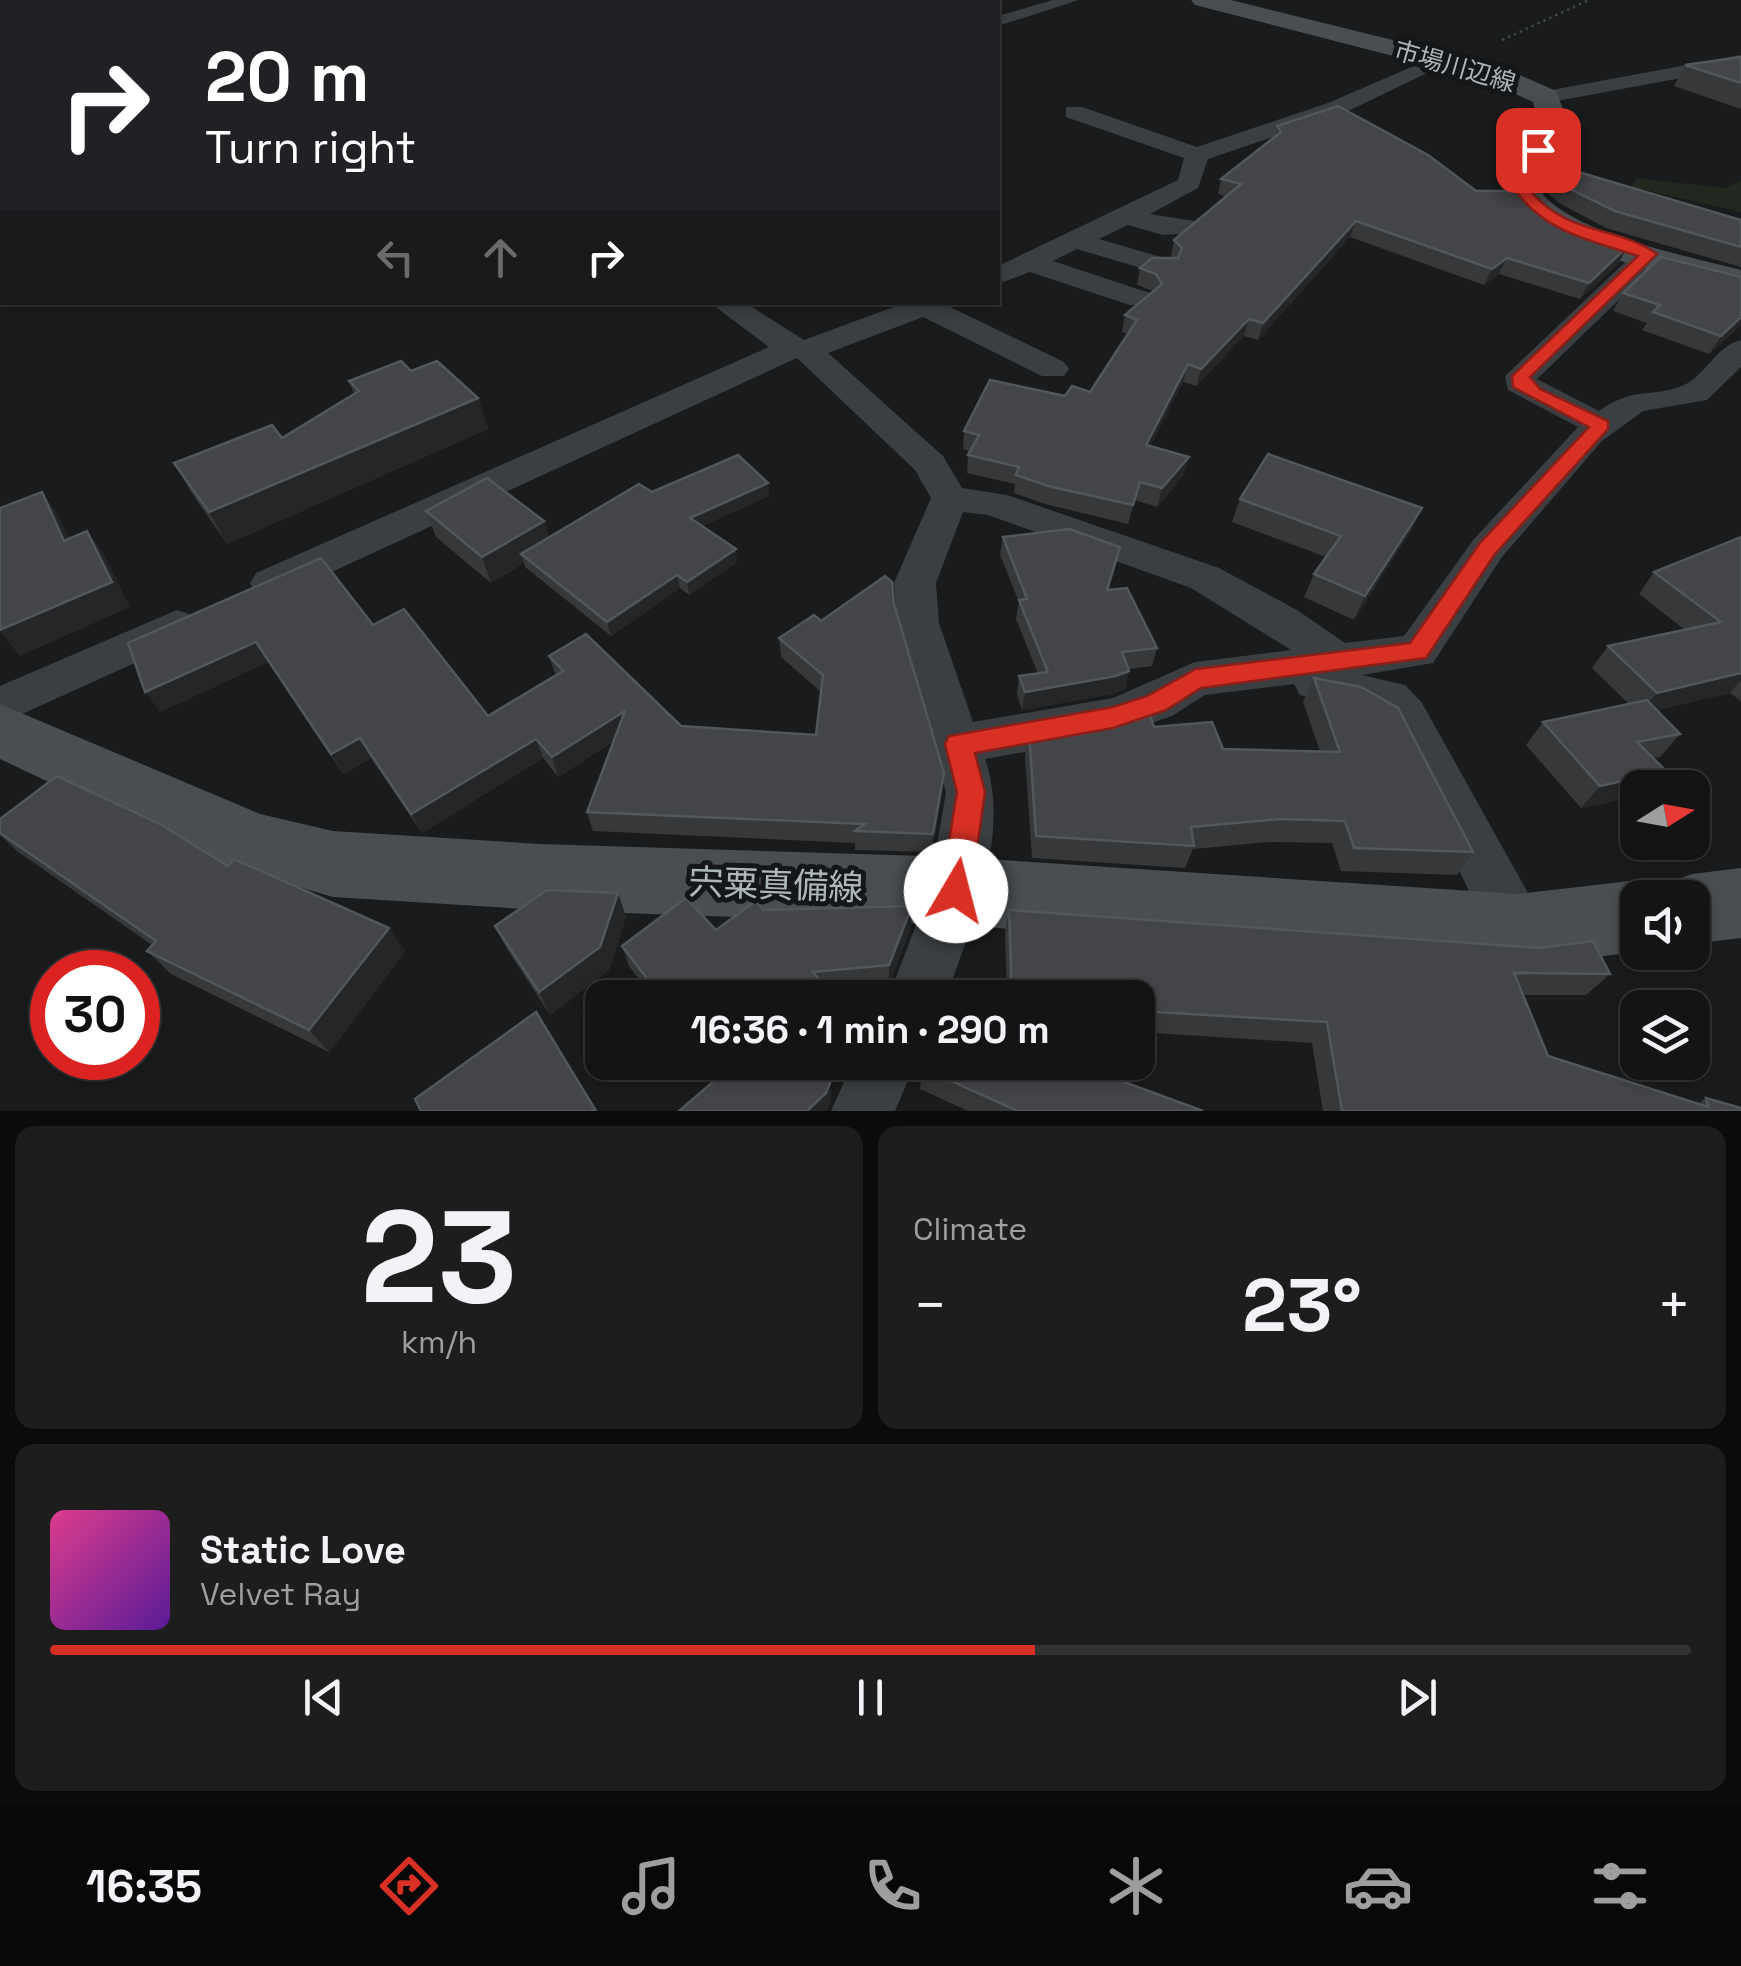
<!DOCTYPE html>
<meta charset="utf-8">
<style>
body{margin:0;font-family:"Space Grotesk","Noto Sans JP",sans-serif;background:#1d1d1e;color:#f1f3f6;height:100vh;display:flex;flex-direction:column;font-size:38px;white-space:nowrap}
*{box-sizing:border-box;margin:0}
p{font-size:32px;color:#9d9ea0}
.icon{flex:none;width:55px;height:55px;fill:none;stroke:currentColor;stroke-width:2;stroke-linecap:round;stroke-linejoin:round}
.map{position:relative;height:1111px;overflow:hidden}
.panel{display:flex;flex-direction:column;gap:15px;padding:15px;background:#0b0b0c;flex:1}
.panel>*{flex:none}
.banner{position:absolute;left:0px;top:0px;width:1000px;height:305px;box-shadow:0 5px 15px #0003,0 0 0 2px #333334;background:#202124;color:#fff;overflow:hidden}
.needle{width:65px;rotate:79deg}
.controls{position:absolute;left:1620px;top:770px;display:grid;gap:20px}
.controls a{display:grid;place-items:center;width:90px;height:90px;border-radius:20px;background:#141415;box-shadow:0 5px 15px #0003,0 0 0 2px #333334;font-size:50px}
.speed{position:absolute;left:30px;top:950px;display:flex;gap:20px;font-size:50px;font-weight:700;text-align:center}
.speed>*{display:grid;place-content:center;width:130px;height:130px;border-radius:50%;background:#141415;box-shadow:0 5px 15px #0003,0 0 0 2px #333334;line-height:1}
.speed .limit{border:15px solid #d22;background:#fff;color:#111}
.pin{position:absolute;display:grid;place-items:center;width:85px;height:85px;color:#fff;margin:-42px;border-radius:20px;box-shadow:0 5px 15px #0006}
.me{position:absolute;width:110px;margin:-55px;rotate:8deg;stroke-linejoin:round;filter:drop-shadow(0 0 8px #0008)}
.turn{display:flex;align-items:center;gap:35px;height:210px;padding:0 40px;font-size:45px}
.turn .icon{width:130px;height:130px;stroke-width:2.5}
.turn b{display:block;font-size:70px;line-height:85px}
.lanes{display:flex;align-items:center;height:95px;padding:0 40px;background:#0003;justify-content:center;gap:50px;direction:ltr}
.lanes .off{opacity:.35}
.big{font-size:75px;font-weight:700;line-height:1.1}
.panel .tile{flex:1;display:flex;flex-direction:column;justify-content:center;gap:15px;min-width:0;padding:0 35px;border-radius:20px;background:#1d1d1e}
.panel .dial{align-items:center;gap:0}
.dial b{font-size:130px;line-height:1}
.song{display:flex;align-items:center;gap:30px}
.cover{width:120px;height:120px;border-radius:15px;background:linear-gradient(135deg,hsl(330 70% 55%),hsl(270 70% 35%))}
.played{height:10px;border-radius:5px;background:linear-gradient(90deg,#d93025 60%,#333334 60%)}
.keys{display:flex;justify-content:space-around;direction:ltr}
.heat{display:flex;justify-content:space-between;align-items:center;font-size:55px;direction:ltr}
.panel .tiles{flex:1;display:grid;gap:15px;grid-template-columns:1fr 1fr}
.tile:last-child{grid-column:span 2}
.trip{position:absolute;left:585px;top:980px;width:570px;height:100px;border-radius:20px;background:#141415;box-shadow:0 5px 15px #0003,0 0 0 2px #333334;font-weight:700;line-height:100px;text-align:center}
.dock{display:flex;height:160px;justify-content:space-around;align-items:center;background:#080808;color:#9d9ea0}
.dock .icon{width:70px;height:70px}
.dock .on{color:#d93025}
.dock b{font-size:45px;color:#f1f3f6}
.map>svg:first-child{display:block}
.green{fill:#222820}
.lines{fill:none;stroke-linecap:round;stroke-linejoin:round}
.path{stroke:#414648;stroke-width:2.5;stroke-dasharray:2.5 4;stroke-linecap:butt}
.minor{fill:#3b3f41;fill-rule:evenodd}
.secondary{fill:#494e51;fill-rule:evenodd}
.wall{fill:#36383a}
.shaded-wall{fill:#252628}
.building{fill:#434548;stroke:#53575a;stroke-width:2.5}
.route{fill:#d93025;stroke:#8d1f18;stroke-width:2.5}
.labels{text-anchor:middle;stroke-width:10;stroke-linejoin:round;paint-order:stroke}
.far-street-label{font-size:25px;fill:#adb7bb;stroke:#151617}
.near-street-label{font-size:35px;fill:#adb7bb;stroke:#151617}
</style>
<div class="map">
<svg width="1741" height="1111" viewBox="0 0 1741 1111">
<rect width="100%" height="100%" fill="#1a1b1c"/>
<path class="green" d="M 1636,178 L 1725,188 L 1741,181 L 1741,212 L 1632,187 Z"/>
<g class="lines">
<path class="path" d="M 1502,40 L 1589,0"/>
<g class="minor">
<path d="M 1053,0 L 1079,0 L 998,26 L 998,16 Z"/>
<path d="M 1741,55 L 1741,67 L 1546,103 L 1536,97 L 1546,91 Z"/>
<rect x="0" y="56" width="2" height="12"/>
<path d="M 1437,56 L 1454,60 L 1344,113 L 1208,159 L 1198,188 L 1150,214 L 1194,221 L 1198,227 L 1194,233 L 1163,235 L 1128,225 L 1099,239 L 1171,260 L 1175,266 L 1171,272 L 1161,274 L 1077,249 L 1053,261 L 1150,293 L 1155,299 L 1150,305 L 1130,305 L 1030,272 L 998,284 L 998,266 L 1178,180 L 1184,158 L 1066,117 L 1066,107 L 1082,107 L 1197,147 L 1328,103 Z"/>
<path d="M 1649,247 L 1663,255 L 1659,261 L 1537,379 L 1599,411 C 1635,385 1652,399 1684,385 C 1706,375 1716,346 1741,340 L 1741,367 L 1707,400 L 1643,411 L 1602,441 L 1502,557 L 1433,663 L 1362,675 L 1405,685 L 1422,703 L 1538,911 L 1546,930 L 1538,949 L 1518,956 L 1498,949 L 1388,728 L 1375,713 L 1300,695 L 1294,684 L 1205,695 L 1172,716 L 1113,736 L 985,759 C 1011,836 972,923 946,998 L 888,998 L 929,891 L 946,792 L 897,623 L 894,583 L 931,498 L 915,470 L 797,358 L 286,593 L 271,597 L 256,593 L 250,583 L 256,573 L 769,347 L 709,302 L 744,302 L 804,340 L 907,302 L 950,302 L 948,306 L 1064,362 L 1069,369 L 1064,376 L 1042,376 L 923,317 L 828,353 L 943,456 L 962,488 L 1007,495 L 1219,568 L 1297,610 L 1345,643 L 1404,636 L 1474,539 L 1578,427 L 1508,390 L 1505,376 L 1639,249 ZM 963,512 L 988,515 L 1191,588 L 1291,650 L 1195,662 L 1113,698 L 973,722 L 939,623 L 936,583 Z"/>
<path d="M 177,610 L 192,615 L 198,626 L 192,637 L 0,724 L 0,686 Z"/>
<path d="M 853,1062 L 916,1062 L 895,1111 L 831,1111 Z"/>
</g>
<g class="secondary">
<path d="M 1191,0 L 1231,0 L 1502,67 L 1556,91 L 1568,122 L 1544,166 L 1540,191 C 1574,235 1688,256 1741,270 L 1741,294 C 1694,282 1508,241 1506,184 L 1538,122 L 1533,102 L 1482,79 L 1195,5 Z"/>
<path d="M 0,704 L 260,814 L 333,831 L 540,844 L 956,857 L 1518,894 L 1638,880 L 1663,890 L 1665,884 L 1692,874 L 1741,868 L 1741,938 L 1692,944 L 1692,898 L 1638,898 L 1638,952 L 1518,966 L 956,925 L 540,910 L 333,897 L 227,866 L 0,759 Z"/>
</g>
</g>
<g class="wall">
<path d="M 629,0 L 744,0 L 733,2 L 635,2 Z"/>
<path d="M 1741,57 L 1741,109 L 1674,86 L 1685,65 Z"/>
<path d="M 1277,126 L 1542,211 L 1627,247 L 1618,264 L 1580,299 L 1499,274 L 1484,285 L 1350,237 L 1258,340 L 1244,336 L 1196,386 L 1183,382 L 1150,446 L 1184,475 L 1157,507 L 1135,500 L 1128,524 L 1045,504 L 1014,493 L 1015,484 L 967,473 L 968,455 L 970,451 L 963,449 L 964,431 L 1065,396 L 1090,392 L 1128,334 L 1122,332 L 1125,315 L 1153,291 L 1137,285 L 1140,268 L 1173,258 L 1171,256 L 1174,240 L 1227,197 L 1218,194 L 1221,179 L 1275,136 Z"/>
<path d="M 1551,174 L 1741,220 L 1741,267 L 1606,228 L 1559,203 L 1544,190 Z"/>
<path d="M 1623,293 L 1741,325 L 1709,354 L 1642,330 L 1647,323 L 1613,311 Z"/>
<path d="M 411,371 L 478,398 L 488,429 L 227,544 L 193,495 L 174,463 L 282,438 L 354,394 L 349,381 Z"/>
<path d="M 768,483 L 769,496 L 702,526 L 737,562 L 689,595 L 680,588 L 611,636 L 525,567 L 524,563 L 491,583 L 436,537 L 426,511 L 544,521 L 549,537 L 652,492 Z"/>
<path d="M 1240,499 L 1422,508 L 1411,531 L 1354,620 L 1304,597 L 1314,574 L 1326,557 L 1232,522 Z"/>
<path d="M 1003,537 L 1120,547 L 1109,590 L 1157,648 L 1152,666 L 1129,669 L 1125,689 L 1112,694 L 1022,710 L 1017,695 L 1019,676 L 1038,674 L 1016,619 L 1019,602 L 1000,555 Z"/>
<path d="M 1741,537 L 1741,701 L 1730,693 L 1657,710 L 1680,734 L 1660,757 L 1653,758 L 1638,788 L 1638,796 L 1581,808 L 1526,745 L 1543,722 L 1629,704 L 1592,668 L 1608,646 L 1685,630 L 1639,594 L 1654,572 Z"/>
<path d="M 894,604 L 942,792 L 932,852 L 855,850 L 855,843 L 593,831 L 587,812 L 614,741 L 558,777 L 543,758 L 422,833 L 371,758 L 343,774 L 268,662 L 160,712 L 128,643 L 373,625 L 488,716 L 556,676 L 549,656 L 681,726 L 816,735 L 821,692 L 781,657 L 779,638 L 821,621 Z"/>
<path d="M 1314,678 L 1473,852 L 1457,875 L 1341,871 L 1332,843 L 1269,842 L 1193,849 L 1185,868 L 1032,858 L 1025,756 L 1029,732 L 1154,727 L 1223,749 L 1320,751 L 1303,702 Z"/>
<path d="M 0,819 L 228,866 L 405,951 L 329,1052 L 171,974 L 147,951 L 152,945 L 17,851 L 0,835 Z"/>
<path d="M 618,893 L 626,917 L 609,970 L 550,1015 L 507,949 L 495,926 Z"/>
<path d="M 912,906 L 911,927 L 889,985 L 828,991 L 834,998 L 653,998 L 629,966 L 622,946 L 716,930 L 763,910 Z"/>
<path d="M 1009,910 L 1610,974 L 1586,995 L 1523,995 L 1548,1056 L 1699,1103 L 1706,1098 L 1741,1111 L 1323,1111 L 1312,1043 L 1138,1032 L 1138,998 L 1007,998 L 1005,932 Z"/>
<path d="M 702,1062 L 813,1062 L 830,1083 L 831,1101 L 715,1080 Z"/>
<path d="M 922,1068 L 1203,1111 L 968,1111 L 920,1089 Z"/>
</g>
<g class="shaded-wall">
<path d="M 674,0 L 686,0 L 686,2 L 663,2 Z"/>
<path d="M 701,0 L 744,0 L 733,2 L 696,2 Z"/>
<path d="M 1356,221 L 1350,237 L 1258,340 L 1263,323 Z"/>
<path d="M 1627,247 L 1618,264 L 1580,299 L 1589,283 Z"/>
<path d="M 1507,258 L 1499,274 L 1484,285 L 1492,269 Z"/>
<path d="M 1741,317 L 1741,325 L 1709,354 L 1721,336 Z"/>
<path d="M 1249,319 L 1244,336 L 1196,386 L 1201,369 Z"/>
<path d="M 1188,364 L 1183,382 L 1142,463 L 1146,445 Z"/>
<path d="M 478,398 L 488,429 L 227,544 L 209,512 Z"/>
<path d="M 1189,457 L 1184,475 L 1157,507 L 1162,488 Z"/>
<path d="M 768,483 L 769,496 L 692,531 L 690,518 Z"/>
<path d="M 42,492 L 59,516 L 82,565 L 64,541 Z"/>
<path d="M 1422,508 L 1411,531 L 1354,620 L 1365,596 Z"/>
<path d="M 544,521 L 551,546 L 521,554 L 524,563 L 491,583 L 482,557 Z"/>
<path d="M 87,531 L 105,556 L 130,607 L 20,656 L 0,632 L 0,630 Z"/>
<path d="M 736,549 L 737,562 L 689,595 L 687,582 Z"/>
<path d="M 677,575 L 680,588 L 611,636 L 607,622 Z"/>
<path d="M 256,642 L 268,662 L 160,712 L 145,692 Z"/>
<path d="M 1129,671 L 1125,689 L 1112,694 L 1022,710 L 1025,692 Z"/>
<path d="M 1741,673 L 1741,680 L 1730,693 L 1639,714 L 1657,693 Z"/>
<path d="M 625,711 L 630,730 L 558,777 L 552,757 Z"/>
<path d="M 360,738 L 371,758 L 343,774 L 331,754 Z"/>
<path d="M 536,739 L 543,758 L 422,833 L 411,814 Z"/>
<path d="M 1666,771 L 1651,788 L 1638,788 L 1638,796 L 1581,808 L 1600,786 Z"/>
<path d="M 944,773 L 942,792 L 932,852 L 933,834 Z"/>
<path d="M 618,893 L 626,917 L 609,970 L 550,1015 L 539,992 Z"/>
<path d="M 912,906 L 911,927 L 889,985 L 889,965 Z"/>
<path d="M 389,928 L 405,951 L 329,1052 L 309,1030 Z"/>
<path d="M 830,1083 L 831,1101 L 827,1111 L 807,1111 Z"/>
</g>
<g class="building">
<path d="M 187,0 L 280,0 L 283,2 L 294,0 L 420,0 L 424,2 L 189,2 Z"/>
<path d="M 651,0 L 674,0 L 663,2 Z"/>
<path d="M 1741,57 L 1741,83 L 1685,65 Z"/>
<path d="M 1338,106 L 1428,155 L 1476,191 L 1518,191 L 1542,211 L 1627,247 L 1589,283 L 1507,258 L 1492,269 L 1356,221 L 1263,323 L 1249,319 L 1201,369 L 1188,364 L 1146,445 L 1189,457 L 1162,488 L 1140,482 L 1133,505 L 1048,486 L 1016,475 L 1019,467 L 968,455 L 979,435 L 964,431 L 990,380 L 1065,396 L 1072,386 L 1090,392 L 1137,320 L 1125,315 L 1162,284 L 1156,274 L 1140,268 L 1152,258 L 1178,258 L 1182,248 L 1174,240 L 1241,184 L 1221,179 L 1281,132 L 1277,126 Z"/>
<path d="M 1558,166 L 1741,220 L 1741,247 L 1615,211 L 1566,187 L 1551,174 Z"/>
<path d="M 1661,257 L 1741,277 L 1741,317 L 1721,336 L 1653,312 L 1660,305 L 1623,293 Z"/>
<path d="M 401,361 L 411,371 L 437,361 L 478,398 L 209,512 L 174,463 L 272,425 L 282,438 L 359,391 L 349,381 Z"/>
<path d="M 1268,454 L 1422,508 L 1365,596 L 1314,574 L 1341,536 L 1240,499 Z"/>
<path d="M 738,455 L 768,483 L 690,518 L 736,549 L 687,582 L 677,575 L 607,622 L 521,554 L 639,484 L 652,492 Z"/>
<path d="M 487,478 L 544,521 L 482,557 L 426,511 Z"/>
<path d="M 42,492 L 64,541 L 87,531 L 112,582 L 0,630 L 0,508 Z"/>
<path d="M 1069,529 L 1120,547 L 1107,590 L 1127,588 L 1157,648 L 1122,652 L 1129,671 L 1116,676 L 1025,692 L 1019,676 L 1048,672 L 1019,600 L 1027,599 L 1003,537 Z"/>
<path d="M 1741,537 L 1741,673 L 1657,693 L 1608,646 L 1721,622 L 1654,572 Z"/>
<path d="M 321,558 L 373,625 L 404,609 L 488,716 L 563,671 L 549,656 L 586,634 L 681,726 L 816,735 L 823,675 L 779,638 L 814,615 L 821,621 L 885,576 L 892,582 L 894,604 L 944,773 L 933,834 L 855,831 L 865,824 L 587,812 L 625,711 L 552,757 L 536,739 L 411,814 L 360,738 L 331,754 L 256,642 L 145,692 L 128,643 Z"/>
<path d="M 1314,678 L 1361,687 L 1398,708 L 1473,852 L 1354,848 L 1345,821 L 1280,819 L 1191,827 L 1194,846 L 1036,836 L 1029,732 L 1147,707 L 1154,727 L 1212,722 L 1223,749 L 1340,752 Z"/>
<path d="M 1647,700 L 1680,734 L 1637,742 L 1666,771 L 1600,786 L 1543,722 Z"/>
<path d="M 57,776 L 160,824 L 228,866 L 234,859 L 389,928 L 309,1030 L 147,951 L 156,941 L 0,833 L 0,819 Z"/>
<path d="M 547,890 L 618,893 L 600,947 L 539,992 L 495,926 Z"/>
<path d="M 686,898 L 716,930 L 756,901 L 763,910 L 912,906 L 889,965 L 813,972 L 834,998 L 662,998 L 622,946 Z"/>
<path d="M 1009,910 L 1539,948 L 1593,941 L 1610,974 L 1514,973 L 1548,1056 L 1708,1107 L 1706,1098 L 1741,1108 L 1741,1111 L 1342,1111 L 1327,1022 L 1138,1011 L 1138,998 L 1012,998 Z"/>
<path d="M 536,1012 L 596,1111 L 421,1111 L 415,1099 Z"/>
<path d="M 711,1062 L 813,1062 L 830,1083 L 826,1093 L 807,1111 L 679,1111 L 721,1075 Z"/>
<path d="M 924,1062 L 1070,1062 L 1203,1111 L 1018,1111 L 922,1068 Z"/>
</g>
<path class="route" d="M 1538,146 L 1545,150 L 1529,189 C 1566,236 1616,225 1657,254 L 1530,377 L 1540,389 L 1608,421 L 1608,429 L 1495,554 L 1426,658 L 1201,688 L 1166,710 L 1113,728 L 975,753 L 985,792 L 971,891 L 967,901 L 956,905 L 945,901 L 941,891 L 957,792 L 945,744 L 949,736 L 1113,707 L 1147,696 L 1196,669 L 1410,643 L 1480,543 L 1589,427 L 1513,387 L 1512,376 L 1638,256 C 1590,240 1546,233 1515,190 L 1531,150 Z"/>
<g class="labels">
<g class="far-street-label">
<text transform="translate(1455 66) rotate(16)" y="9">市場川辺線</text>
</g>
<g class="near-street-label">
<text transform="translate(776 885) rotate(2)" y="12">宍粟真備線</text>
</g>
</g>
</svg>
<div class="controls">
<a><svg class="needle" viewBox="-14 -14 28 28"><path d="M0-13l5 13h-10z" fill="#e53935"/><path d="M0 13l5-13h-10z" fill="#9d9ea0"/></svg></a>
<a><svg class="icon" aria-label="sound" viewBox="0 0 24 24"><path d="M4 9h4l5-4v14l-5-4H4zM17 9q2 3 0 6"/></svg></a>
<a><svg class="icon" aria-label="layers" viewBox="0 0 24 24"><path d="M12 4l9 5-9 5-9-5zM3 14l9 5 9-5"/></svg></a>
</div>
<div class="speed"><div class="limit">30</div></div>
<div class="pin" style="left:1538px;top:150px;background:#d93025"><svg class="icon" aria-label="arrive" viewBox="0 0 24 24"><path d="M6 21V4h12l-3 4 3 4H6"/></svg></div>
<svg class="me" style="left:956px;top:891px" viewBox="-20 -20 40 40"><circle r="19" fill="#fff"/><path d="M0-13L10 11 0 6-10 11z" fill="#d93025"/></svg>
<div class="trip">16:36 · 1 min · 290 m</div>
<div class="banner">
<div class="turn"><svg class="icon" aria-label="right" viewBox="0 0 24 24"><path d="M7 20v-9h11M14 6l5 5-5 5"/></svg><div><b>20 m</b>Turn right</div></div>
<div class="lanes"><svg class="icon off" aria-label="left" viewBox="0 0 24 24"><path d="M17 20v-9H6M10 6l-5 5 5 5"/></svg><svg class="icon off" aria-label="ahead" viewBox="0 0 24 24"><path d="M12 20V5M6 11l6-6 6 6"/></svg><svg class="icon" aria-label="right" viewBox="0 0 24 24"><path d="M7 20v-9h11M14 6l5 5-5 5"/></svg></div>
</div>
</div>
<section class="panel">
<div class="tiles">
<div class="tile dial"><b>23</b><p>km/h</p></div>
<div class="tile"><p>Climate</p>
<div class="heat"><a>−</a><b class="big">23°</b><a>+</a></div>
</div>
<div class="tile">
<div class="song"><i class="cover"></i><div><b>Static Love</b><p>Velvet Ray</p></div></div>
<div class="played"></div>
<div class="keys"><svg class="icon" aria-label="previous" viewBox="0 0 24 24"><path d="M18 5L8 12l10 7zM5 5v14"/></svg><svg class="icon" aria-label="pause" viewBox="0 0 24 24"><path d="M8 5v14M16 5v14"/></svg><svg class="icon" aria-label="next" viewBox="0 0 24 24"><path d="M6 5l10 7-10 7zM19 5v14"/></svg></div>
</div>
</div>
</section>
<nav class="dock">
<b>16:35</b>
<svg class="icon on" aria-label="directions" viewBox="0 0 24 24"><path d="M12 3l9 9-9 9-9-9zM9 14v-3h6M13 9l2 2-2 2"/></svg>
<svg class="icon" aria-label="music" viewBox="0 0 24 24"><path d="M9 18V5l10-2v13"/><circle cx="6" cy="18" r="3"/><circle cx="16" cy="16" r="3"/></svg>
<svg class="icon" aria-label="phone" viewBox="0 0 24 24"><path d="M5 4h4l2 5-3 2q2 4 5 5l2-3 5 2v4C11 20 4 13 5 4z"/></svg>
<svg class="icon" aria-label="climate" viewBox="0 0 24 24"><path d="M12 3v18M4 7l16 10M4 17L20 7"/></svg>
<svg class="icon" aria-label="car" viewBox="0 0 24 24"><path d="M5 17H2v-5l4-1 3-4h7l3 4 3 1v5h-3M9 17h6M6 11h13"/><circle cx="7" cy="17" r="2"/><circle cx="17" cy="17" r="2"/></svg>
<svg class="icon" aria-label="filters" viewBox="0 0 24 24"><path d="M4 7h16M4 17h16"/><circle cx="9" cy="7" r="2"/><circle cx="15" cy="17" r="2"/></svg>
</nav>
